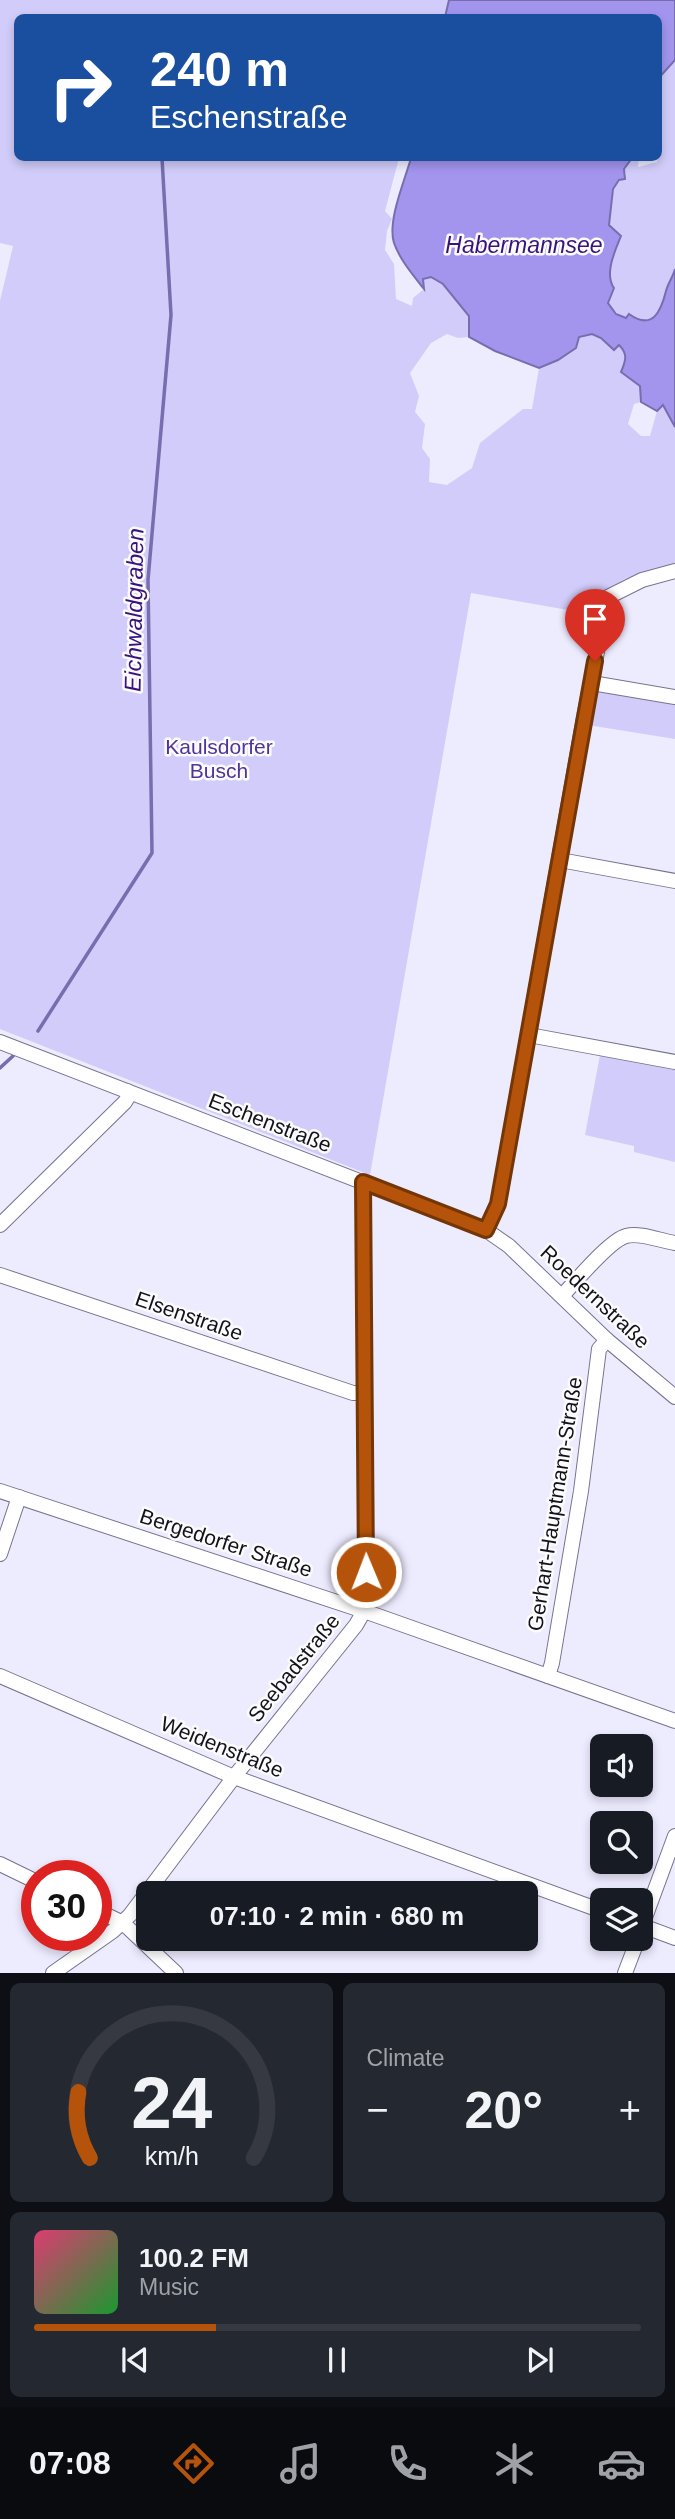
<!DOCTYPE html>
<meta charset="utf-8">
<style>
body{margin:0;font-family:Helvetica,sans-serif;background:#242831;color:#f1f3f6;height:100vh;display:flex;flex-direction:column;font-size:26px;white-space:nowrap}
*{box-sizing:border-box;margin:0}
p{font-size:23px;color:#9ea1a6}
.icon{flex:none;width:38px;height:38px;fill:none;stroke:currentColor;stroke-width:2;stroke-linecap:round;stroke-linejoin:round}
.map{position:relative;height:1973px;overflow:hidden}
.side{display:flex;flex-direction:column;gap:10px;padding:10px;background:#0d0f14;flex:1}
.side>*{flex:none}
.top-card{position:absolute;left:14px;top:14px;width:648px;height:147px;border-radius:10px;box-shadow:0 4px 10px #0003;background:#1a4fa0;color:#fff;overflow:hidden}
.fabs{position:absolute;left:590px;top:1734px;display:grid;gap:14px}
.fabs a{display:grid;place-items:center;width:63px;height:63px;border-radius:10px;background:#171b24;box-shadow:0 4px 10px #0003;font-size:35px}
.speed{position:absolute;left:21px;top:1860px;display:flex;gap:14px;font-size:35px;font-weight:700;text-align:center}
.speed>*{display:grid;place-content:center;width:91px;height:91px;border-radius:50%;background:#171b24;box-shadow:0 4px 10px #0003;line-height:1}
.speed .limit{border:10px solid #d22;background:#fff;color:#111}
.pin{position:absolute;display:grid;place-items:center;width:60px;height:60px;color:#fff;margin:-72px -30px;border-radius:50% 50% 50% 0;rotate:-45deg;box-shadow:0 0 7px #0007}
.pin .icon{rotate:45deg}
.me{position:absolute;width:77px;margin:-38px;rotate:359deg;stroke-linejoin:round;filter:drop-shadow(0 0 5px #0008)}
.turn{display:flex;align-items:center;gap:24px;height:147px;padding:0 21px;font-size:32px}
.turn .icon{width:91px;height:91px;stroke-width:2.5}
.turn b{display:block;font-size:49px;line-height:60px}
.big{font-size:52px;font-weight:800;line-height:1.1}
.side .widget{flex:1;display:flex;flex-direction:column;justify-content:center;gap:10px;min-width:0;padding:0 24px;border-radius:10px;background:#242831}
.side .dial{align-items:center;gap:0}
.dial svg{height:182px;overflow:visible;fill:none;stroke:#363941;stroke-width:7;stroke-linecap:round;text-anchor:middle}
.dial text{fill:#f1f3f6;stroke:none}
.song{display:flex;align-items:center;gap:21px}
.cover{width:84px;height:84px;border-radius:10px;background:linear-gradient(135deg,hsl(340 70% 55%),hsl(130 70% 35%))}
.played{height:7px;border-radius:4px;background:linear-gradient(90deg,#b45309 30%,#363941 30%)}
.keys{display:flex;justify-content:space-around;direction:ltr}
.heat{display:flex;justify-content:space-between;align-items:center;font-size:38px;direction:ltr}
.side .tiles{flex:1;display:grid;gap:10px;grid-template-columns:1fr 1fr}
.widget:last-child{grid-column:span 2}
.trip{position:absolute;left:136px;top:1881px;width:402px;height:70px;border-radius:10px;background:#171b24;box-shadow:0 4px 10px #0003;font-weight:800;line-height:70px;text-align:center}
.tabs{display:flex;height:112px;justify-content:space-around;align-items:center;background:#090b0e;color:#9ea1a6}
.tabs .icon{width:49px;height:49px}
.tabs .active{color:#b45309}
.tabs b{font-size:32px;color:#f1f3f6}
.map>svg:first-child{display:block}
.green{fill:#d1ccf9}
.water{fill:#a394ee;stroke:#786daf;stroke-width:2}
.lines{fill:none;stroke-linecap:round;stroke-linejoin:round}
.stream{stroke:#786daf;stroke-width:3.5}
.minor-casing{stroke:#77738f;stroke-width:16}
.minor{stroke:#fff;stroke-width:14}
.route-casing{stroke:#753606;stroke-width:18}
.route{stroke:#b45309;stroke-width:12}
.labels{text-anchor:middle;stroke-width:5;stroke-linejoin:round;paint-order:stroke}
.park-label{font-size:21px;fill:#4f349a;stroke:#fbfbfb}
.street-label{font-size:21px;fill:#13111b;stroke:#fbfbfb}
.water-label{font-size:23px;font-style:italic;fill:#38137c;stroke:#fbfbfb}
</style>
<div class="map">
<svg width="675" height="1973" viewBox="0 0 675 1973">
<rect width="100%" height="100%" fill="#edebfe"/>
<g class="green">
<path d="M 0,0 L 449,0 L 445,18 L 18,18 L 18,158 L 399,158 L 385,211 L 392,219 L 387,231 L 385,250 L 394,264 L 396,299 L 412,306 L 413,298 L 424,289 L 423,279 L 431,277 L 443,284 L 469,316 L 469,337 L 458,338 L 447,334 L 431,343 L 410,373 L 419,396 L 415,412 L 425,424 L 422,448 L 430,459 L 429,482 L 447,485 L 472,468 L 480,443 L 523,409 L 532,409 L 539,368 L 558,360 L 576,348 L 578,337 L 592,334 L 601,338 L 614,350 L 619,344 C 628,354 626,360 622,372 L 640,386 L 641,402 L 634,404 L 628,424 L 641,436 L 650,436 L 657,411 L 663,404 L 675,427 L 675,565 L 625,579 L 607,590 L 597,615 L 471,593 L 370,1175 L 0,1029 L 0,301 L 13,246 L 0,243 Z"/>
<path d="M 675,60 L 675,269 C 673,277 669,283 667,290 C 661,309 659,323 635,319 C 622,317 615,314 608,303 L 611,285 L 609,274 L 621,236 L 609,225 L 613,189 L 626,174 L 624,169 L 632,158 L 639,158 L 638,167 L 657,162 L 658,79 Z"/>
<path d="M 596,691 L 675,705 L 675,739 L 588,725 Z"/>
<path d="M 600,1055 L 675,1069 L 675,1162 L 634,1152 L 634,1146 L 585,1135 Z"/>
</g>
<g class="water">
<path d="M 449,0 L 675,0 L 675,60 L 658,79 L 658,18 L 445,17 Z"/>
<path d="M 411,158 L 632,158 L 624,169 L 625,179 L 619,180 L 613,189 L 609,225 L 621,236 C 615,251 604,274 614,288 L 608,303 L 616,314 L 626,318 L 629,314 C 653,331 661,311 666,291 C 668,283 673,277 675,269 L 675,427 L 663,405 L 657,411 L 641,402 L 640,386 L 621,372 C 626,360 628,354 619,345 L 614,350 L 601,338 L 592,334 L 579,337 L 576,348 L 558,360 L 539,368 L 495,351 L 469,337 L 469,316 L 443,284 L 431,277 L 423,279 L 424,289 C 413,275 400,260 394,243 C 387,221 405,180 411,158 Z"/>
</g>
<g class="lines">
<g class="stream">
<path d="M 38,1031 L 152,853 L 148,580 L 171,315 L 162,158"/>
<path d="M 0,1068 L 13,1056"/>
</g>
<g class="minor-casing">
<g id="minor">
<path d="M 592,683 L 675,697"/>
<path d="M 560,860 L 675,881"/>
<path d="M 529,1035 L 675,1062"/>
<path d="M 0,1042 L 486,1230 L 509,1246 L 607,1340 L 675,1397"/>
<path d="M 0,1225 L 125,1102 L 128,1097 L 127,1091"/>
<path d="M 486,1230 L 498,1204 L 584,717 L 608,597 L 642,580 L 675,571"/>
<path d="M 0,1275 L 353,1393 L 364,1393"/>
<path d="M 562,1296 C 575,1282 610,1240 626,1236 C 640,1232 661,1241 675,1243"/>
<path d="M 0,1491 L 364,1611 L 675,1721"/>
<path d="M 0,1554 L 19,1497"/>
<path d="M 0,1676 L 234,1777 L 602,1911"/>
<path d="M 548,1676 L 552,1663 L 581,1491 L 599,1349 L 607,1340"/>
<path d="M 0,1864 L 37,1882"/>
<path d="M 96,1910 L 123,1923 L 176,1973"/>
<path d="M 640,1925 L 675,1938"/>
<path d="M 640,1931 L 675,1836"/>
<path d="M 53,1973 L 113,1931 L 130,1915 L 234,1777 L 356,1625 L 364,1611 L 366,1599 L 363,1182"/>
<path d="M 625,1973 L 638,1939"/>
</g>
</g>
<use href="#minor" class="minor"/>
</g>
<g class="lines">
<g class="route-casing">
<path id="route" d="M 366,1572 L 363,1182 L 486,1230 L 498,1204 L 595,661"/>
</g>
<use href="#route" class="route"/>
</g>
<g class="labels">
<g class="park-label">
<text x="219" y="754">Kaulsdorfer<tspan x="219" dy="24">Busch</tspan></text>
</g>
<g class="street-label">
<text transform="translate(270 1123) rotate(21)" y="7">Eschenstraße</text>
<text transform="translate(595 1297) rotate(43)" y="7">Roedernstraße</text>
<text transform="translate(189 1316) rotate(19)" y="7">Elsenstraße</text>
<text transform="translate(555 1504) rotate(-81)" y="7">Gerhart-Hauptmann-Straße</text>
<text transform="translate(226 1543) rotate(18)" y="7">Bergedorfer Straße</text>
<text transform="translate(294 1668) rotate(-51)" y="7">Seebadstraße</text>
<text transform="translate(222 1747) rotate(22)" y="7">Weidenstraße</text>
</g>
<g class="water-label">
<text x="524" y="253">Habermannsee</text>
<text transform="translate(134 610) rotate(-89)" y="8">Eichwaldgraben</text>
</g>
</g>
</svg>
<div class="fabs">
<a><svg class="icon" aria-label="sound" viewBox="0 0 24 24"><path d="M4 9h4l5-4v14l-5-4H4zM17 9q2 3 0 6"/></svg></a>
<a><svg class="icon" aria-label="search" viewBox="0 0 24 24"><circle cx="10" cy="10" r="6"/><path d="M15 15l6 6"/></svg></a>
<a><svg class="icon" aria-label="layers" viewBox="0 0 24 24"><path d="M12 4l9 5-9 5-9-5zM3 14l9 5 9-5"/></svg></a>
</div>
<div class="speed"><div class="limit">30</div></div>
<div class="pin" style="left:595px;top:661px;background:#d93025"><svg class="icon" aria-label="arrive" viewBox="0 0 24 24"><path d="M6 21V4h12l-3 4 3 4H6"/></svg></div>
<svg class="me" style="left:366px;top:1572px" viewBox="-20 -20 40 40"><circle r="17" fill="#b45309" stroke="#fff" stroke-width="3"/><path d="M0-11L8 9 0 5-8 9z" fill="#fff"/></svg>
<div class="trip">07:10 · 2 min · 680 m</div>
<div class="top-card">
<div class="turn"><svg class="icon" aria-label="right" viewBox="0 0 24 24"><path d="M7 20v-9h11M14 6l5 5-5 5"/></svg><div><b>240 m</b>Eschenstraße</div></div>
</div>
</div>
<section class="side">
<div class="tiles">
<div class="widget dial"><svg viewBox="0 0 100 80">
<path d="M14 69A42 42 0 1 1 86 69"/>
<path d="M14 69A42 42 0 0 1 9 40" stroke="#b45309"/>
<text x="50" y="56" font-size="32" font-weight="700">24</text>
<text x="50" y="72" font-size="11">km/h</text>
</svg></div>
<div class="widget"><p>Climate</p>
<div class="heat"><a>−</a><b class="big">20°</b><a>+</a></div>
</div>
<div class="widget">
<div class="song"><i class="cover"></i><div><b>100.2 FM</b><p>Music</p></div></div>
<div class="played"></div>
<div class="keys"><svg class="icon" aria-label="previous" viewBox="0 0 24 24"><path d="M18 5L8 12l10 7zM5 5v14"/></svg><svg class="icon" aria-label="pause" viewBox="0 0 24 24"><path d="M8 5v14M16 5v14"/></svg><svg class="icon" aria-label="next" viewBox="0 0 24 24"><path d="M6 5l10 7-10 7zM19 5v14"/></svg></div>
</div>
</div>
</section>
<nav class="tabs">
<b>07:08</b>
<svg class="icon active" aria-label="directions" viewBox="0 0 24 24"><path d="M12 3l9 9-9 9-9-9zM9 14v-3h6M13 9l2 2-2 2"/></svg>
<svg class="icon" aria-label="music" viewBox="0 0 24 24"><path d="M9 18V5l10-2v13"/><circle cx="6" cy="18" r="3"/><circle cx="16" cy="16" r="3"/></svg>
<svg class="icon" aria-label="phone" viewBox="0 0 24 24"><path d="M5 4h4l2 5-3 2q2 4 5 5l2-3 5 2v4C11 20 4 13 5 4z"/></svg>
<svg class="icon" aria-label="climate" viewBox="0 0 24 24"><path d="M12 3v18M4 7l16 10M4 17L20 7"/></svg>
<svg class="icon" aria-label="car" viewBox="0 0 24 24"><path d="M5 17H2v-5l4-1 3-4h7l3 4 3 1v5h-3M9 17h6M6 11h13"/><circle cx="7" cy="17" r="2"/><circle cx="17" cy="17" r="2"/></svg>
</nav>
